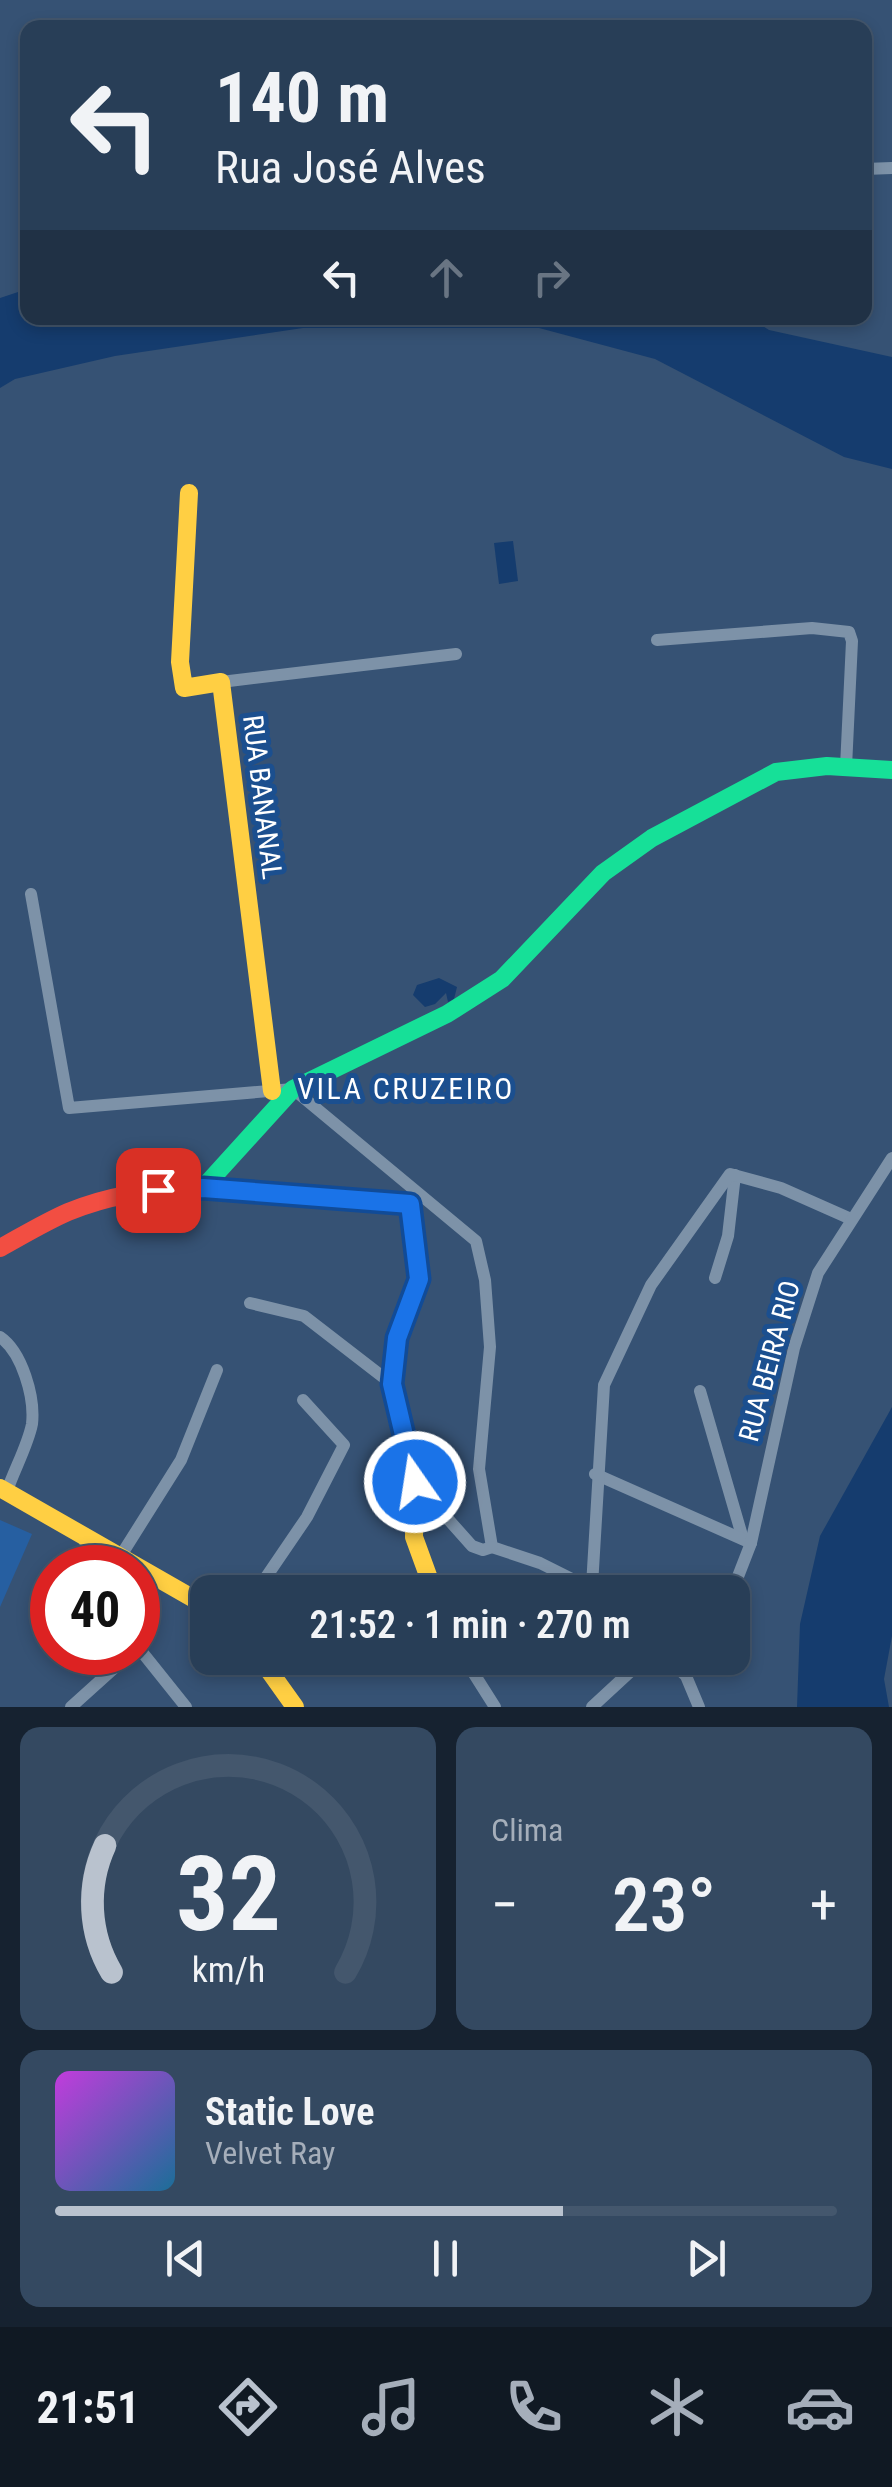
<!DOCTYPE html>
<html lang="pt">
<meta charset="utf-8">
<style>
body{margin:0;font-family:"Roboto Condensed",sans-serif;background:#344961;color:#f1f3f6;height:100vh;display:flex;flex-direction:column;font-size:38px;white-space:nowrap}
*{box-sizing:border-box;margin:0}
p{font-size:32px;color:#a5aeba}
.icon{flex:none;width:55px;height:55px;fill:none;stroke:currentColor;stroke-width:2;stroke-linecap:round;stroke-linejoin:round}
.map{position:relative;height:1707px;overflow:hidden}
.sheet{display:flex;flex-direction:column;gap:20px;padding:20px;background:#162230;flex:1}
.sheet>*{flex:none}
.top-card{position:absolute;left:20px;top:20px;width:852px;height:305px;border-radius:20px;box-shadow:0 5px 15px #0003,0 0 0 2px #44576d;background:#283e57;color:#f1f3f6;overflow:hidden}
.speed{position:absolute;left:30px;top:1545px;display:flex;gap:20px;font-size:50px;font-weight:700;text-align:center}
.speed>*{display:grid;place-content:center;width:130px;height:130px;border-radius:50%;background:#283e57;box-shadow:0 5px 15px #0003,0 0 0 2px #44576d;line-height:1}
.speed .limit{border:15px solid #d22;background:#fff;color:#111}
.pin{position:absolute;display:grid;place-items:center;width:85px;height:85px;color:#fff;margin:-42px;border-radius:20px;box-shadow:0 5px 15px #0006}
.me{position:absolute;width:110px;margin:-55px;rotate:347deg;stroke-linejoin:round;filter:drop-shadow(0 0 8px #0008)}
.turn{display:flex;align-items:center;gap:35px;height:210px;padding:0 30px;font-size:45px}
.turn .icon{width:130px;height:130px;stroke-width:2.5}
.turn b{display:block;font-size:70px;line-height:85px}
.lanes{display:flex;align-items:center;height:95px;padding:0 30px;background:#0003;justify-content:center;gap:50px;direction:ltr}
.lanes .off{opacity:.35}
.big{font-size:75px;font-weight:600;line-height:1.1}
.sheet .card{flex:1;display:flex;flex-direction:column;justify-content:center;gap:15px;min-width:0;padding:0 35px;border-radius:20px;background:#344961}
.sheet .dial{align-items:center;gap:0}
.dial svg{height:260px;overflow:visible;fill:none;stroke:#44576d;stroke-width:7;stroke-linecap:round;text-anchor:middle}
.dial text{fill:#f1f3f6;stroke:none}
.song{display:flex;align-items:center;gap:30px}
.cover{width:120px;height:120px;border-radius:15px;background:linear-gradient(135deg,hsl(290 70% 55%),hsl(200 70% 35%))}
.played{height:10px;border-radius:5px;background:linear-gradient(90deg,#b9c2ce 65%,#44576d 65%)}
.keys{display:flex;justify-content:space-around;direction:ltr}
.heat{display:flex;justify-content:space-between;align-items:center;font-size:55px;direction:ltr}
.sheet .tiles{flex:1;display:grid;gap:20px;grid-template-columns:1fr 1fr}
.card:last-child{grid-column:span 2}
.trip{position:absolute;left:190px;top:1575px;width:560px;height:100px;border-radius:20px;background:#283e57;box-shadow:0 5px 15px #0003,0 0 0 2px #44576d;font-weight:600;line-height:100px;text-align:center}
.dock{display:flex;height:160px;justify-content:space-around;align-items:center;background:#101923;color:#a5aeba}
.dock .icon{width:70px;height:70px}
.dock .on{color:#b9c2ce}
.dock b{font-size:45px;color:#f1f3f6}
.map>svg:first-child{display:block}
.green{fill:#265fa1}
.water{fill:#153c6e}
.lines{fill:none;stroke-linecap:round;stroke-linejoin:round}
.street{stroke:#7d92a8;stroke-width:12}
.fast{stroke:#16e098;stroke-width:18}
.slow{stroke:#ffcf43;stroke-width:18}
.jam{stroke:#f24e42;stroke-width:18}
.route-casing{stroke:#114b97;stroke-width:25}
.route{stroke:#1a73e8;stroke-width:18}
.labels{text-anchor:middle;stroke-width:10;stroke-linejoin:round;paint-order:stroke}
.street-label{font-size:28px;fill:#fff;stroke:#1b4f8f}
.neighbourhood-label{font-size:30px;letter-spacing:2.5px;fill:#fff;stroke:#1b4f8f}
</style>
<div class="map">
<svg width="892" height="1707" viewBox="0 0 892 1707">
<rect width="100%" height="100%" fill="#365274"/>
<path class="green" d="M 0,1520 L 32,1534 L 0,1607 Z"/>
<g class="water">
<path d="M 27,289 L 28,318 L 750,318 L 769,330 L 892,357 L 892,469 L 844,457 L 655,359 L 539,328 L 303,328 L 115,356 L 15,379 L 0,388 L 0,298 Z"/>
<path d="M 513,541 L 518,581 L 499,584 L 494,543 Z"/>
<path d="M 439,978 L 457,987 L 454,999 L 448,1002 L 446,993 L 435,1004 L 425,1007 L 413,995 L 417,985 Z"/>
<path d="M 892,1407 L 892,1636 L 884,1679 L 889,1707 L 797,1707 L 800,1624 L 820,1536 Z"/>
</g>
<g class="lines">
<g class="street">
<path d="M 865,169 L 892,168"/>
<path d="M 657,640 L 812,628 L 849,632 L 852,641 L 846,767"/>
<path d="M 221,682 L 456,654"/>
<path d="M 31,894 L 69,1108 L 293,1089 L 476,1241 L 485,1280 L 490,1347 L 479,1469 L 492,1547 L 540,1563 L 598,1592"/>
<path d="M 715,1278 L 728,1236 L 735,1175"/>
<path d="M 250,1303 L 304,1316 L 392,1384"/>
<path d="M 0,1337 C 22,1352 35,1397 32,1424 C 28,1445 14,1470 7,1491"/>
<path d="M 700,1391 L 743,1539"/>
<path d="M 595,1474 L 751,1543"/>
<path d="M 415,1482 L 472,1546 L 483,1550 L 492,1547"/>
<path d="M 82,1536 L 98,1568"/>
<path d="M 120,1557 L 181,1460 L 217,1370"/>
<path d="M 592,1586 L 604,1385 L 651,1285 L 730,1174 L 781,1188 L 851,1219"/>
<path d="M 256,1592 L 307,1517 L 344,1445 L 303,1400"/>
<path d="M 732,1592 L 751,1543 L 794,1348 L 818,1273 L 892,1158"/>
<path d="M 138,1647 L 186,1707"/>
<path d="M 464,1658 L 495,1707"/>
<path d="M 667,1658 L 686,1676 L 699,1707"/>
<path d="M 71,1707 L 132,1652"/>
<path d="M 592,1707 L 645,1658"/>
</g>
<path class="fast" d="M 203,1188 L 293,1089 L 447,1014 L 502,979 L 603,873 L 652,838 L 776,772 L 827,766 L 892,770"/>
<g class="slow">
<path d="M 189,493 L 180,662 L 184,688 L 221,682 L 272,1091"/>
<path d="M 393,1372 L 392,1384 L 415,1482 L 414,1537 L 434,1592"/>
<path d="M 0,1488 L 208,1607"/>
<path d="M 260,1658 L 295,1707"/>
</g>
<path class="jam" d="M 0,1248 C 22,1236 45,1222 68,1212 C 172,1168 300,1196 409,1204 L 419,1279 L 397,1338 L 393,1372"/>
</g>
<g class="lines">
<g class="route-casing">
<path id="route" d="M 158,1190 L 203,1188 L 410,1204 L 419,1279 L 397,1338 L 392,1384 L 415,1482"/>
</g>
<use href="#route" class="route"/>
</g>
<g class="labels">
<g class="street-label">
<text transform="translate(263 797) rotate(83)" y="10">RUA BANANAL</text>
<text transform="translate(769 1361) rotate(-75)" y="10">RUA BEIRA RIO</text>
</g>
<g class="neighbourhood-label">
<text x="406" y="1099">VILA CRUZEIRO</text>
</g>
</g>
</svg>
<div class="speed"><div class="limit">40</div></div>
<div class="pin" style="left:158px;top:1190px;background:#d93025"><svg class="icon" aria-label="arrive" viewBox="0 0 24 24"><path d="M6 21V4h12l-3 4 3 4H6"/></svg></div>
<svg class="me" style="left:415px;top:1482px" viewBox="-20 -20 40 40"><circle r="17" fill="#1a73e8" stroke="#fff" stroke-width="3"/><path d="M0-11L8 9 0 5-8 9z" fill="#fff"/></svg>
<div class="trip">21:52 · 1 min · 270 m</div>
<div class="top-card">
<div class="turn"><svg class="icon" aria-label="left" viewBox="0 0 24 24"><path d="M17 20v-9H6M10 6l-5 5 5 5"/></svg><div><b>140 m</b>Rua José Alves</div></div>
<div class="lanes"><svg class="icon" aria-label="left" viewBox="0 0 24 24"><path d="M17 20v-9H6M10 6l-5 5 5 5"/></svg><svg class="icon off" aria-label="ahead" viewBox="0 0 24 24"><path d="M12 20V5M6 11l6-6 6 6"/></svg><svg class="icon off" aria-label="right" viewBox="0 0 24 24"><path d="M7 20v-9h11M14 6l5 5-5 5"/></svg></div>
</div>
</div>
<section class="sheet">
<div class="tiles">
<div class="card dial"><svg viewBox="0 0 100 80">
<path d="M14 69A42 42 0 1 1 86 69"/>
<path d="M14 69A42 42 0 0 1 12 30" stroke="#b9c2ce"/>
<text x="50" y="56" font-size="32" font-weight="700">32</text>
<text x="50" y="72" font-size="11">km/h</text>
</svg></div>
<div class="card"><p>Clima</p>
<div class="heat"><a>−</a><b class="big">23°</b><a>+</a></div>
</div>
<div class="card">
<div class="song"><i class="cover"></i><div><b>Static Love</b><p>Velvet Ray</p></div></div>
<div class="played"></div>
<div class="keys"><svg class="icon" aria-label="previous" viewBox="0 0 24 24"><path d="M18 5L8 12l10 7zM5 5v14"/></svg><svg class="icon" aria-label="pause" viewBox="0 0 24 24"><path d="M8 5v14M16 5v14"/></svg><svg class="icon" aria-label="next" viewBox="0 0 24 24"><path d="M6 5l10 7-10 7zM19 5v14"/></svg></div>
</div>
</div>
</section>
<nav class="dock">
<b>21:51</b>
<svg class="icon on" aria-label="directions" viewBox="0 0 24 24"><path d="M12 3l9 9-9 9-9-9zM9 14v-3h6M13 9l2 2-2 2"/></svg>
<svg class="icon" aria-label="music" viewBox="0 0 24 24"><path d="M9 18V5l10-2v13"/><circle cx="6" cy="18" r="3"/><circle cx="16" cy="16" r="3"/></svg>
<svg class="icon" aria-label="phone" viewBox="0 0 24 24"><path d="M5 4h4l2 5-3 2q2 4 5 5l2-3 5 2v4C11 20 4 13 5 4z"/></svg>
<svg class="icon" aria-label="climate" viewBox="0 0 24 24"><path d="M12 3v18M4 7l16 10M4 17L20 7"/></svg>
<svg class="icon" aria-label="car" viewBox="0 0 24 24"><path d="M5 17H2v-5l4-1 3-4h7l3 4 3 1v5h-3M9 17h6M6 11h13"/><circle cx="7" cy="17" r="2"/><circle cx="17" cy="17" r="2"/></svg>
</nav>
